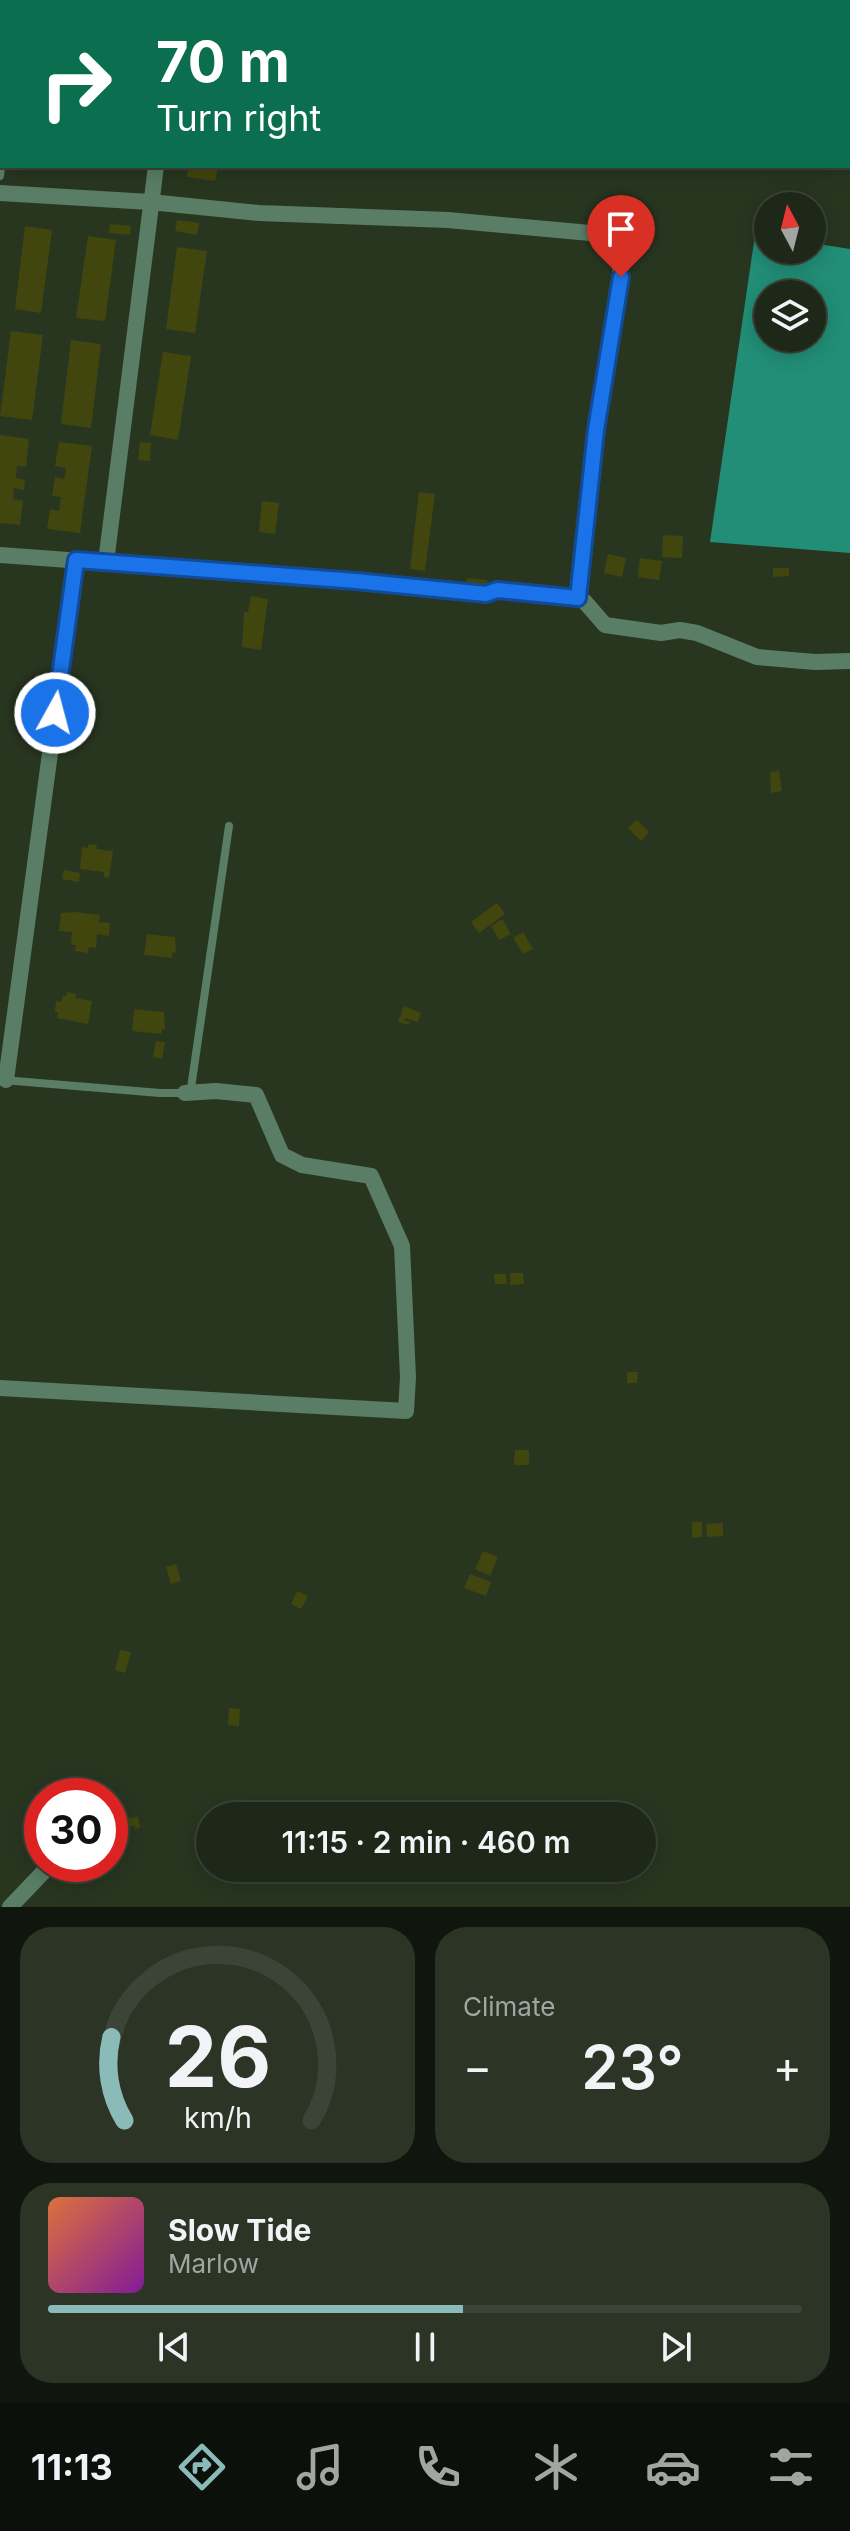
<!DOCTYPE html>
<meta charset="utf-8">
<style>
body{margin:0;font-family:Inter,sans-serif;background:#2b3425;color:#f1f3f6;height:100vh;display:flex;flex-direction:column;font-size:30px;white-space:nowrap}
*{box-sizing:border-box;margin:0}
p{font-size:26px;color:#a1a6a2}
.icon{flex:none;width:44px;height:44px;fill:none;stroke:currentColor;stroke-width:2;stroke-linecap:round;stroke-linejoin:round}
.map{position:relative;height:1907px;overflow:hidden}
.drawer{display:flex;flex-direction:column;gap:20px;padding:20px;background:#10160d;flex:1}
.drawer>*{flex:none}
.guide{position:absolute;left:0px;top:0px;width:850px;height:168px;box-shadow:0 4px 20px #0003,0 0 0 2px #3c4437;background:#0b6e4f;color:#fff;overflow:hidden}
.needle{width:52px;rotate:353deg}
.fabs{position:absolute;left:754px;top:192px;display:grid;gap:16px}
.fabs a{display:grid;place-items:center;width:72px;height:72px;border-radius:50%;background:#1e2818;box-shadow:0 4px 20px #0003,0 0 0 2px #3c4437;font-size:40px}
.speed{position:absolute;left:24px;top:1778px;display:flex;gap:16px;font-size:40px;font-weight:700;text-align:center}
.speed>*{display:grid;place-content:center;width:104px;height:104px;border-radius:50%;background:#1e2818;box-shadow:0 4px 20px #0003,0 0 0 2px #3c4437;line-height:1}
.speed .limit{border:12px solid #d22;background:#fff;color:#111}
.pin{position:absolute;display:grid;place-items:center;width:68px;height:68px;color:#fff;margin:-82px -34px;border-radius:50% 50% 50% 0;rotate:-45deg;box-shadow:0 0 8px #0007}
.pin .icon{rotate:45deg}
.me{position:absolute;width:88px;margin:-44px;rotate:7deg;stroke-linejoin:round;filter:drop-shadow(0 0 6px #0008)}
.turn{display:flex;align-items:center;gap:28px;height:168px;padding:0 24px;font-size:36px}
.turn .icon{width:104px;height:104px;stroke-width:2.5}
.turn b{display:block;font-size:56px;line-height:68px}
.big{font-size:60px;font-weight:600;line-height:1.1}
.drawer .tile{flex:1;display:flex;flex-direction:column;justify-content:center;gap:12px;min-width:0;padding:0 28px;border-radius:32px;background:#2b3425}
.drawer .dial{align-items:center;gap:0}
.dial svg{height:208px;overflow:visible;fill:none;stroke:#3c4437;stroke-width:7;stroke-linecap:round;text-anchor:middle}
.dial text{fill:#f1f3f6;stroke:none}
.song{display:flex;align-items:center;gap:24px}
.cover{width:96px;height:96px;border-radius:12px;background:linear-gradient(135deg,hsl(20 70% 55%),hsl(290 70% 35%))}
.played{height:8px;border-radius:4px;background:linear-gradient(90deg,#8bbbb9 55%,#3c4437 55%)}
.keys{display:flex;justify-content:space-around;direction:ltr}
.heat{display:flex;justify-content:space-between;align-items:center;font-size:44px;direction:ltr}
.drawer .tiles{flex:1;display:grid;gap:20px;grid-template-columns:1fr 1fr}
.tile:last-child{grid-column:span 2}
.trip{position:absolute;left:196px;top:1802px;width:460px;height:80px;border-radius:40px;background:#1e2818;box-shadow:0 4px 20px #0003,0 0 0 2px #3c4437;font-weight:600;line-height:80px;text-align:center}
.tabs{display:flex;height:128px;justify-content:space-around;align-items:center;background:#0c100a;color:#a1a6a2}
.tabs .icon{width:56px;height:56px}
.tabs .active{color:#8bbbb9}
.tabs b{font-size:36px;color:#f1f3f6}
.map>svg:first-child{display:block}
.water{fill:#228e77;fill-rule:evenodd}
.building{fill:#41460e}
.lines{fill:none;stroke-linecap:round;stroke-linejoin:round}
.lane{stroke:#5a7e65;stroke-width:8}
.street{stroke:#5a7e65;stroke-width:16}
.route-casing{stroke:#114b97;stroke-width:20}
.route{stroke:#1a73e8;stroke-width:14}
</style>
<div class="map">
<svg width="850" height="1907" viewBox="0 0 850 1907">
<rect width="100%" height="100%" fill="#283620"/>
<path class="water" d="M 755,235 L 768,237 L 768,250 L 812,250 L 812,243 L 850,249 L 850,553 L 710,542 ZM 768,294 L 812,294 L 812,338 L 768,338 Z"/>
<g class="building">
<path d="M 188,166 L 218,166 L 215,181 L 187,177 Z"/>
<path d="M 177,220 L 199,223 L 197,235 L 175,231 Z"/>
<path d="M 110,224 L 131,226 L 130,235 L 109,233 Z"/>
<path d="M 25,226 L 52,230 L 41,313 L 15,309 Z"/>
<path d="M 88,236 L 116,240 L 105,321 L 76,318 Z"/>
<path d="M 177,247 L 207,251 L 195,333 L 166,329 Z"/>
<path d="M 11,331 L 43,335 L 32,420 L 0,416 Z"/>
<path d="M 71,340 L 101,344 L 91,428 L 61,424 Z"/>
<path d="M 163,352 L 191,356 L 178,440 L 150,435 Z"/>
<path d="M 0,435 L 29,439 L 26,467 L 17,466 L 16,478 L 25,480 L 24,490 L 14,488 L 13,499 L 23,501 L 20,525 L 0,523 Z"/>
<path d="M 59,442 L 92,446 L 80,533 L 47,529 L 50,509 L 59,511 L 61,497 L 52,496 L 55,477 L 64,479 L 66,468 L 55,466 Z"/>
<path d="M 140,442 L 151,443 L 150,461 L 138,460 Z"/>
<path d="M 419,492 L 435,494 L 425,571 L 410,569 Z"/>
<path d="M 262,501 L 279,503 L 275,534 L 259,532 Z"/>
<path d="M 663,535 L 683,536 L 682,558 L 662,557 Z"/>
<path d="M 608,554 L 626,558 L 622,577 L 604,573 Z"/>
<path d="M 640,558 L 662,561 L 659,580 L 638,577 Z"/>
<path d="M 773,568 L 789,568 L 789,576 L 773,577 Z"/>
<path d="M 467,578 L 487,580 L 486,590 L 466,589 Z"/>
<path d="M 251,596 L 268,599 L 261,650 L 242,647 L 244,612 L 248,612 Z"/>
<path d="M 779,771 L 782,791 L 771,793 L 770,772 Z"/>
<path d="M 637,820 L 649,832 L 641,841 L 628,828 Z"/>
<path d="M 88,844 L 97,845 L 96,849 L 113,851 L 109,878 L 104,877 L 104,872 L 80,869 L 82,847 L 88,848 Z"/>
<path d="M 64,870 L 80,873 L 79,882 L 62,879 Z"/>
<path d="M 497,903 L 505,914 L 479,933 L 471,922 Z"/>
<path d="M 75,912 L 100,915 L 99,922 L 110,923 L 109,936 L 97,934 L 96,948 L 89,947 L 88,953 L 75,951 L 76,945 L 71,945 L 72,932 L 59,931 L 61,913 Z"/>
<path d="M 502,919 L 511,934 L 499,940 L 491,926 Z"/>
<path d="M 523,932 L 533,949 L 523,954 L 513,938 Z"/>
<path d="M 147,934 L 175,937 L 176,953 L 172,952 L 172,958 L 144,955 Z"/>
<path d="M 67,992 L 76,994 L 75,998 L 92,1001 L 88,1024 L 57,1018 L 58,1012 L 55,1012 L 56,1001 L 61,1002 L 63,996 L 67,996 Z"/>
<path d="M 404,1006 L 421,1013 L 418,1022 L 405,1018 L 404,1020 L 410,1022 L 409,1025 L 398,1022 Z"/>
<path d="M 134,1009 L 164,1012 L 165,1029 L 162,1029 L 161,1034 L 132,1031 Z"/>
<path d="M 156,1041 L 165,1042 L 162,1059 L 153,1057 Z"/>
<path d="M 510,1273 L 523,1273 L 524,1284 L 510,1285 Z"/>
<path d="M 494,1274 L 506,1274 L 507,1284 L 495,1284 Z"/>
<path d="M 627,1372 L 638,1372 L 637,1383 L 627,1383 Z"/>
<path d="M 515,1450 L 529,1450 L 529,1465 L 514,1465 Z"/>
<path d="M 692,1522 L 702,1522 L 702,1537 L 692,1538 Z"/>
<path d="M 723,1523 L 723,1536 L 707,1537 L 706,1524 Z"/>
<path d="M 483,1551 L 498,1557 L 490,1576 L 475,1569 Z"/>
<path d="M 176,1564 L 181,1581 L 171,1584 L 166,1567 Z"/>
<path d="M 470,1574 L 491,1582 L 486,1596 L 464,1588 Z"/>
<path d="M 297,1591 L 308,1596 L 301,1609 L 291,1604 Z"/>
<path d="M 120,1650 L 131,1652 L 125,1673 L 115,1670 Z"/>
<path d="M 229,1708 L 240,1709 L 239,1726 L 228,1725 Z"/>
<path d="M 138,1817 L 140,1828 L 135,1829 L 135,1826 L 124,1827 L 123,1819 Z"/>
</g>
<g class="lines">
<g class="lane">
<path d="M 24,2 L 24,0"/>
<path d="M 0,176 L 2,161"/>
<path d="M 3,1080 L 160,1093 L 185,1093 L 191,1088 L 229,826"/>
</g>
<g class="street">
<path d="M 180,2 L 181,0"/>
<path d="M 0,193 L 150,202 L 259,213 L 448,220 L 612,235 L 624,248 L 596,430 L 578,598 L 497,590 L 486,594 L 356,581 L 0,555"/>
<path d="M 106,562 L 156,166"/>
<path d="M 578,598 L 585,602 L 605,625 L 661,633 L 680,630 L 697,633 L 757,657 L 815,662 L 850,661"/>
<path d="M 6,1080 L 76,560"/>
<path d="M 0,1388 L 406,1411 L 408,1377 L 402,1246 L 371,1176 L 302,1165 L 282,1155 L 256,1095 L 216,1091 L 185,1093"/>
<path d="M 10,1907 L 51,1864"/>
</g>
</g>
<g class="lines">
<g class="route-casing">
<path id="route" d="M 55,713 L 76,560 L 356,581 L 486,594 L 497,590 L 578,598 L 596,430 L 621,277"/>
</g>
<use href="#route" class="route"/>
</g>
</svg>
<div class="fabs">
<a><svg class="needle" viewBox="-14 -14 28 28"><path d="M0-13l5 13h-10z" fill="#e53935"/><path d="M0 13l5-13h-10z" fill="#a1a6a2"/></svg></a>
<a><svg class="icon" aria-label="layers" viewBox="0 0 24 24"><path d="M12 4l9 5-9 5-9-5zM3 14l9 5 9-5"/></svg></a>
</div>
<div class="speed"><div class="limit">30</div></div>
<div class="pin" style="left:621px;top:277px;background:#d93025"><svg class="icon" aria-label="arrive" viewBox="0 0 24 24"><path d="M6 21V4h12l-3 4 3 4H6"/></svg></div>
<svg class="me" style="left:55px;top:713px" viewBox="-20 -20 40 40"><circle r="17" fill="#1a73e8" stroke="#fff" stroke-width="3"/><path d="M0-11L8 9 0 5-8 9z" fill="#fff"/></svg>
<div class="trip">11:15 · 2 min · 460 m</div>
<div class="guide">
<div class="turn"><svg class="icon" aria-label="right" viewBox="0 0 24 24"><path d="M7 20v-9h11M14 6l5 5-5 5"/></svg><div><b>70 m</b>Turn right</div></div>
</div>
</div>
<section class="drawer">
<div class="tiles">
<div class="tile dial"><svg viewBox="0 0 100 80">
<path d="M14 69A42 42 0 1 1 86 69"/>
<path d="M14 69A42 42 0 0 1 9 37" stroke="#8bbbb9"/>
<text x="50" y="56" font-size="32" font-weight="700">26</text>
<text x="50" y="72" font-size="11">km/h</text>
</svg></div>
<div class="tile"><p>Climate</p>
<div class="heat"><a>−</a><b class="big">23°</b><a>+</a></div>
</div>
<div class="tile">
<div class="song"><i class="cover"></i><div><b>Slow Tide</b><p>Marlow</p></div></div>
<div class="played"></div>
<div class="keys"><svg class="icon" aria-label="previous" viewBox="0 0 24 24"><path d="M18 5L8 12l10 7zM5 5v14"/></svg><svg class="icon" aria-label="pause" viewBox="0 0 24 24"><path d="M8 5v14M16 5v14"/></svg><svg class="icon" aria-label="next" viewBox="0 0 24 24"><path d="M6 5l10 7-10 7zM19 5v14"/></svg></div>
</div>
</div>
</section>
<nav class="tabs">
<b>11:13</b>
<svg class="icon active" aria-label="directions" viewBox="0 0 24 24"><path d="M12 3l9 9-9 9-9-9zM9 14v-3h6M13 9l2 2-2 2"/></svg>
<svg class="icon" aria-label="music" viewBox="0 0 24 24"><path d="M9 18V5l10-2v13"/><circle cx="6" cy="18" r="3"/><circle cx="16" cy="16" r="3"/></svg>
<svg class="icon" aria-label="phone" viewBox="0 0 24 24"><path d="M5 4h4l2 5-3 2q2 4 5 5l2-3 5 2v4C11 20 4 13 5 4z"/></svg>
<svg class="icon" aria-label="climate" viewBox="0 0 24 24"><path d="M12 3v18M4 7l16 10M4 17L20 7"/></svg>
<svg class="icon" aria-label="car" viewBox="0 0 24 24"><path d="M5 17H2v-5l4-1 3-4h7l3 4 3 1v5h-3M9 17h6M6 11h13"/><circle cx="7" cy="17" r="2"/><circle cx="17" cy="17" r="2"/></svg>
<svg class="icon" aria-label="filters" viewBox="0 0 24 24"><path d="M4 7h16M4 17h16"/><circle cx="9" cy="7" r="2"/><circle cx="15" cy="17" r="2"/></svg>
</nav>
